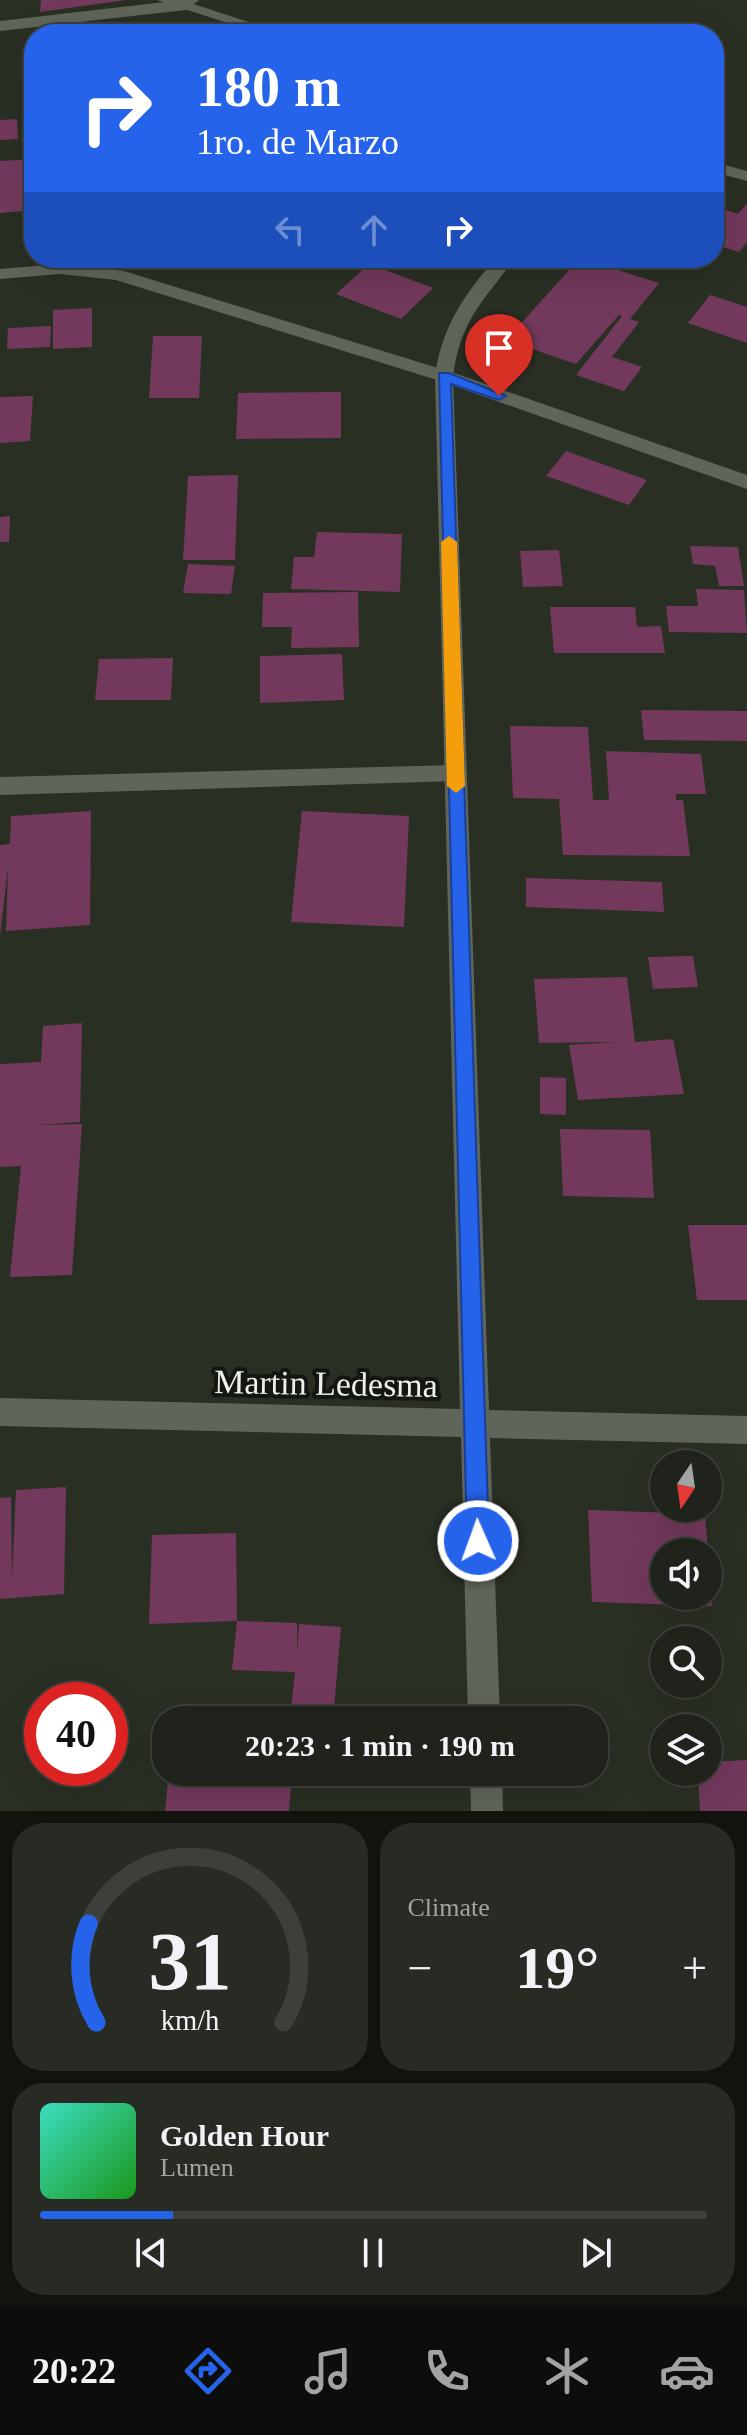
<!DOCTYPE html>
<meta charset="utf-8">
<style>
body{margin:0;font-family:Georgia,serif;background:#282b24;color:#f1f3f6;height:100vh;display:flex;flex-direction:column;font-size:30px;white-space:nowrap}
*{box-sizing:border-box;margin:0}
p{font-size:26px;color:#a2a4a3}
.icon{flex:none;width:44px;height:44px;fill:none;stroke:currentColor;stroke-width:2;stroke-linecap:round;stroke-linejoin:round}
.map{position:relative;height:1811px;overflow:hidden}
.drawer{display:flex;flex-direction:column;gap:12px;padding:12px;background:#12130f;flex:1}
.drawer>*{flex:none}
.top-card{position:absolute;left:24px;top:24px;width:700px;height:244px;border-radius:32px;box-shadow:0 8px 32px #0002,0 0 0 2px #3d403a;background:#2563eb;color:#fff;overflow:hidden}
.needle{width:52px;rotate:193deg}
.tools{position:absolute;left:650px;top:1450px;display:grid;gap:16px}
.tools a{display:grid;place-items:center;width:72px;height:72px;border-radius:50%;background:#20231b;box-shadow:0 8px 32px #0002,0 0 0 2px #3d403a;font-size:40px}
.speed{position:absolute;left:24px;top:1682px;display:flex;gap:16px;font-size:40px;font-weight:700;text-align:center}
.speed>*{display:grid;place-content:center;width:104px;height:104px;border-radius:50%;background:#20231b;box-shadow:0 8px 32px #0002,0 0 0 2px #3d403a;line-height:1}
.speed .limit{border:12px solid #d22;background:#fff;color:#111}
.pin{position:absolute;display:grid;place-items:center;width:68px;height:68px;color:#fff;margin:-82px -34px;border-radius:50% 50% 50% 0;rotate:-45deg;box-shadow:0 0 8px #0007}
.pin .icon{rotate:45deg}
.me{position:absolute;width:88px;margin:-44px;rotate:358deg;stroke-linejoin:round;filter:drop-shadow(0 0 6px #0008)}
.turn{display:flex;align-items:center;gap:28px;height:168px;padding:0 40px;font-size:36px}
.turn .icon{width:104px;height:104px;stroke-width:2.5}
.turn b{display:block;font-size:56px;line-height:68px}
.lanes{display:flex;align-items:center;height:76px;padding:0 40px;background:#0003;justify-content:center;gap:40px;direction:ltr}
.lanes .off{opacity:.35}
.big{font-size:60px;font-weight:800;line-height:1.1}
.drawer .widget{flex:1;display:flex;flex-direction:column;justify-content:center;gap:12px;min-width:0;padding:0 28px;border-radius:32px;background:#282b24}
.drawer .dial{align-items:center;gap:0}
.dial svg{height:208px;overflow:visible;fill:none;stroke:#3d403a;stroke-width:7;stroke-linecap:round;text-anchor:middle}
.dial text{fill:#f1f3f6;stroke:none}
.song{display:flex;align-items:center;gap:24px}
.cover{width:96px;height:96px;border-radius:12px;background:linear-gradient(135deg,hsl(170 70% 55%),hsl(120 70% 35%))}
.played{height:8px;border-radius:4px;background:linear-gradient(90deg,#2563eb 20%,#3d403a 20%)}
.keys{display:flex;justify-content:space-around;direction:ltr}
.heat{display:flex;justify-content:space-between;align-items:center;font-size:44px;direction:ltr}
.drawer .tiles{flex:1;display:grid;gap:12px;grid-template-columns:1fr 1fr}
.widget:last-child{grid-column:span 2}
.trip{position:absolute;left:152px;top:1706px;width:456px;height:80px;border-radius:32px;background:#20231b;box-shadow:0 8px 32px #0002,0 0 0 2px #3d403a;font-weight:800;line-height:80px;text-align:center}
.dock{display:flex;height:128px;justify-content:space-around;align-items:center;background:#0d0e0b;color:#a2a4a3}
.dock .icon{width:56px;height:56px}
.dock .on{color:#2563eb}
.dock b{font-size:36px;color:#f1f3f6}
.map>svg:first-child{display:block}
.building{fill:#72395c}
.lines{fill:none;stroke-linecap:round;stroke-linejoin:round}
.street{fill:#606559;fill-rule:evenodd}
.secondary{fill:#606559;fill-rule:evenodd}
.route{fill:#2563eb;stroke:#184099;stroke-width:2}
.slow{fill:#f59e0b}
.labels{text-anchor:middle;stroke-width:8;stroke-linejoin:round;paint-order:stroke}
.near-street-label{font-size:34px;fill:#eef1ea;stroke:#141611}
</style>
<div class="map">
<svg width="747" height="1811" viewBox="0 0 747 1811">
<rect width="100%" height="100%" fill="#2a2f24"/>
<g class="building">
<path d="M 41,0 L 126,0 L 40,12 Z"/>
<path d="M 17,119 L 18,139 L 0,140 L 0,120 Z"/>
<path d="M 34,159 L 34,210 L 0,213 L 0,161 Z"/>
<path d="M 747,204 L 747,242 L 739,252 L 714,244 L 714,218 L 722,209 L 738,214 Z"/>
<path d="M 580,258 L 659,283 L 630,319 L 639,322 L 612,357 L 642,367 L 624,391 L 576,375 L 622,316 L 619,315 L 576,364 L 506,340 Z"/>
<path d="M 369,264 L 433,288 L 401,319 L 336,294 Z"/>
<path d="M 710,295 L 747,307 L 747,343 L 688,323 Z"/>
<path d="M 92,308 L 92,347 L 53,349 L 53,310 Z"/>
<path d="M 51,326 L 50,347 L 7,349 L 8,328 Z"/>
<path d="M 153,336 L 202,336 L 199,398 L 149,398 Z"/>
<path d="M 341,392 L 341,438 L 236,439 L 238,393 Z"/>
<path d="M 33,396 L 30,441 L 0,443 L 0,397 Z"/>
<path d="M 566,451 L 647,480 L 629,505 L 546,476 Z"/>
<path d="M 238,475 L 235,560 L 183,560 L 188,476 Z"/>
<path d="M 10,516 L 9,542 L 0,542 L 0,517 Z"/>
<path d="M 317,532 L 402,534 L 400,592 L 291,589 L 294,557 L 314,557 Z"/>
<path d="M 690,546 L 738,547 L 744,586 L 719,586 L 715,566 L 693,564 Z"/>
<path d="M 559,550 L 563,586 L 523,587 L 520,551 Z"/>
<path d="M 188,564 L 235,566 L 231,594 L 183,593 Z"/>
<path d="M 696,589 L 744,590 L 747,633 L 669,632 L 666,606 L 698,606 Z"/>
<path d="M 358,592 L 359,647 L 291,648 L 292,627 L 262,627 L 263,593 Z"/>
<path d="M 550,607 L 635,607 L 637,627 L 661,626 L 665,653 L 554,653 Z"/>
<path d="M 342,654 L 344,700 L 260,703 L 260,656 Z"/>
<path d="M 173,658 L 171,700 L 95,700 L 99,659 Z"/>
<path d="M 641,710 L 747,711 L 747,741 L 644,740 Z"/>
<path d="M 510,726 L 588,727 L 593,800 L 609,800 L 606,751 L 701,754 L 706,794 L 676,794 L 676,800 L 683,800 L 690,856 L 563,855 L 559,799 L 513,798 Z"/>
<path d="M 91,811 L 90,925 L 6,931 L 8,868 L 0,936 L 0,845 L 10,844 L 11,816 Z"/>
<path d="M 302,811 L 409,816 L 404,927 L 291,922 Z"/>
<path d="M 526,878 L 662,882 L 664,912 L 526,907 Z"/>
<path d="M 693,956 L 698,987 L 653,989 L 648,957 Z"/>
<path d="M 627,977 L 635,1042 L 673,1039 L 684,1094 L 578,1100 L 569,1045 L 616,1042 L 539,1043 L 534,979 Z"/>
<path d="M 82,1023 L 80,1122 L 35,1125 L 82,1124 L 72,1275 L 10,1277 L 21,1166 L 0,1167 L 0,1064 L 41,1062 L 43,1026 Z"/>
<path d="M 540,1077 L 566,1078 L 566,1115 L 540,1114 Z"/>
<path d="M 560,1129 L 650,1130 L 654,1198 L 563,1196 Z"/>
<path d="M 688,1225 L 747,1225 L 747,1300 L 697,1300 Z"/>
<path d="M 66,1487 L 64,1594 L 0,1599 L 0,1498 L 11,1497 L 12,1578 L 16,1490 Z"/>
<path d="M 588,1510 L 705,1514 L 708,1552 L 664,1552 L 664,1596 L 708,1596 L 710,1583 L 712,1606 L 592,1602 Z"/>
<path d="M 236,1533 L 237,1621 L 149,1624 L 152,1535 Z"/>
<path d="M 237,1621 L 297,1623 L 297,1653 L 299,1624 L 341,1627 L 333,1720 L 290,1716 L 295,1672 L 232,1670 Z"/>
<path d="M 747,1760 L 747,1811 L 700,1811 L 698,1772 L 708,1772 L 708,1762 Z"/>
<path d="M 169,1772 L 292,1772 L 289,1811 L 165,1811 Z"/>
</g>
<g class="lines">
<g class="street">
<path d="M 182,0 L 199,0 L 186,10 L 0,31 L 0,21 Z"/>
<path d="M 60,264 L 124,271 L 451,372 L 747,475 L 747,489 L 437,380 L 116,280 L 60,274 L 0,279 L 0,269 Z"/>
<path d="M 456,765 L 464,767 L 467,773 L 464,779 L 456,781 L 0,795 L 0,777 Z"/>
</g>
<g class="secondary">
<path d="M 157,0 L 181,0 L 285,34 L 261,34 Z"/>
<path d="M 714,162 L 747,171 L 747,181 L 714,172 Z"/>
<path d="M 496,258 L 515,258 C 483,302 461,319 453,376 L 489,1410 L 747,1416 L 747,1444 L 490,1438 L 500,1720 L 468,1720 L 461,1437 L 0,1426 L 0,1398 L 460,1409 L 435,376 C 442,326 464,295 496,258 Z"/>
<path d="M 470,1772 L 502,1772 L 503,1811 L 471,1811 Z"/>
</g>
</g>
<path class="route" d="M 439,373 L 449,373 L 506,396 L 499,400 L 451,384 L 489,1541 L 486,1549 L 478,1552 L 470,1549 L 467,1541 Z"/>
<path class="slow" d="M 449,536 L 457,542 L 465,786 L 456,793 L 447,786 L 441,542 Z"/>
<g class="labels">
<g class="near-street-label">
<text transform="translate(326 1383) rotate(1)" y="12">Martin Ledesma</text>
</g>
</g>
</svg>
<div class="tools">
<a><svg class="needle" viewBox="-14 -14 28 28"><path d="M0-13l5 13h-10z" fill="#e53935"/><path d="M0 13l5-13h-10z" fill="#a2a4a3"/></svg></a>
<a><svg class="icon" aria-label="sound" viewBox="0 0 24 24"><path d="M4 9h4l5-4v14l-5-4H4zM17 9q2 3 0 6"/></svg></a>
<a><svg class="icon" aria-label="search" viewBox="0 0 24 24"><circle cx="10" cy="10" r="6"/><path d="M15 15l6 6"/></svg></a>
<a><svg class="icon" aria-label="layers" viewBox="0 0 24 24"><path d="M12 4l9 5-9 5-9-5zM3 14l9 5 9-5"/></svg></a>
</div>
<div class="speed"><div class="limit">40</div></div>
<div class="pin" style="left:499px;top:396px;background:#d93025"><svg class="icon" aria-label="arrive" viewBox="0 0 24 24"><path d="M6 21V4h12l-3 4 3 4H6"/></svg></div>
<svg class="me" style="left:478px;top:1541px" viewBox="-20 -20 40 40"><circle r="17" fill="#2563eb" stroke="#fff" stroke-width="3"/><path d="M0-11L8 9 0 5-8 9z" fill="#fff"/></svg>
<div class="trip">20:23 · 1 min · 190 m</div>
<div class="top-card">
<div class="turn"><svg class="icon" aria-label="right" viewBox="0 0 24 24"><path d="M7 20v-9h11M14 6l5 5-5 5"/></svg><div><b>180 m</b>1ro. de Marzo</div></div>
<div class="lanes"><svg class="icon off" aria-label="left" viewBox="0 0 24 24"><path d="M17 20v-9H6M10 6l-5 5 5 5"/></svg><svg class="icon off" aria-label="ahead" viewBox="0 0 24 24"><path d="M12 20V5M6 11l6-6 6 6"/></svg><svg class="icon" aria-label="right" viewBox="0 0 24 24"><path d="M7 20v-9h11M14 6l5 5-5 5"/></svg></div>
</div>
</div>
<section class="drawer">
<div class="tiles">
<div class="widget dial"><svg viewBox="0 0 100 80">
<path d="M14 69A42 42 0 1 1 86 69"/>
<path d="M14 69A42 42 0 0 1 11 31" stroke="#2563eb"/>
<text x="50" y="56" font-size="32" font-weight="700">31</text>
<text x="50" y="72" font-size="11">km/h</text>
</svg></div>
<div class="widget"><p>Climate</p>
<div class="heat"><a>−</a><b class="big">19°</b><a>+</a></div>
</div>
<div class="widget">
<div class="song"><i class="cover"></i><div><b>Golden Hour</b><p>Lumen</p></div></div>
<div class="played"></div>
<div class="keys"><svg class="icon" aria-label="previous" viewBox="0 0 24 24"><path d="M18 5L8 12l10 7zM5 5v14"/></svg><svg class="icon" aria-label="pause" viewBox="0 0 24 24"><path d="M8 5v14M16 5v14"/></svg><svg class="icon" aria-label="next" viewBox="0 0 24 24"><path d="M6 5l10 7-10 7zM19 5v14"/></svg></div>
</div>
</div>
</section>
<nav class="dock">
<b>20:22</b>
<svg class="icon on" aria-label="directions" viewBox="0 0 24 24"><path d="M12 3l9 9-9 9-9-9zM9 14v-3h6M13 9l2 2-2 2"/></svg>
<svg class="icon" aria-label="music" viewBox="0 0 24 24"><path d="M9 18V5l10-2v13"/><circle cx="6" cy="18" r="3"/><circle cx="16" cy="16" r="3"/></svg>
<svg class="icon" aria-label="phone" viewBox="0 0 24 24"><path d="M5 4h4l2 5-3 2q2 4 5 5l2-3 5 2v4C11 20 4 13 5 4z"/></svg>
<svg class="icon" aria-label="climate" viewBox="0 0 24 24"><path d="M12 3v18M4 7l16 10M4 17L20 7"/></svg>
<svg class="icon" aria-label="car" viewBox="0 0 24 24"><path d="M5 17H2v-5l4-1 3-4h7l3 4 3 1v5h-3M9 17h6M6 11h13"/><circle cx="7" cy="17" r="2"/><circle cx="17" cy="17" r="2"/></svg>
</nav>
